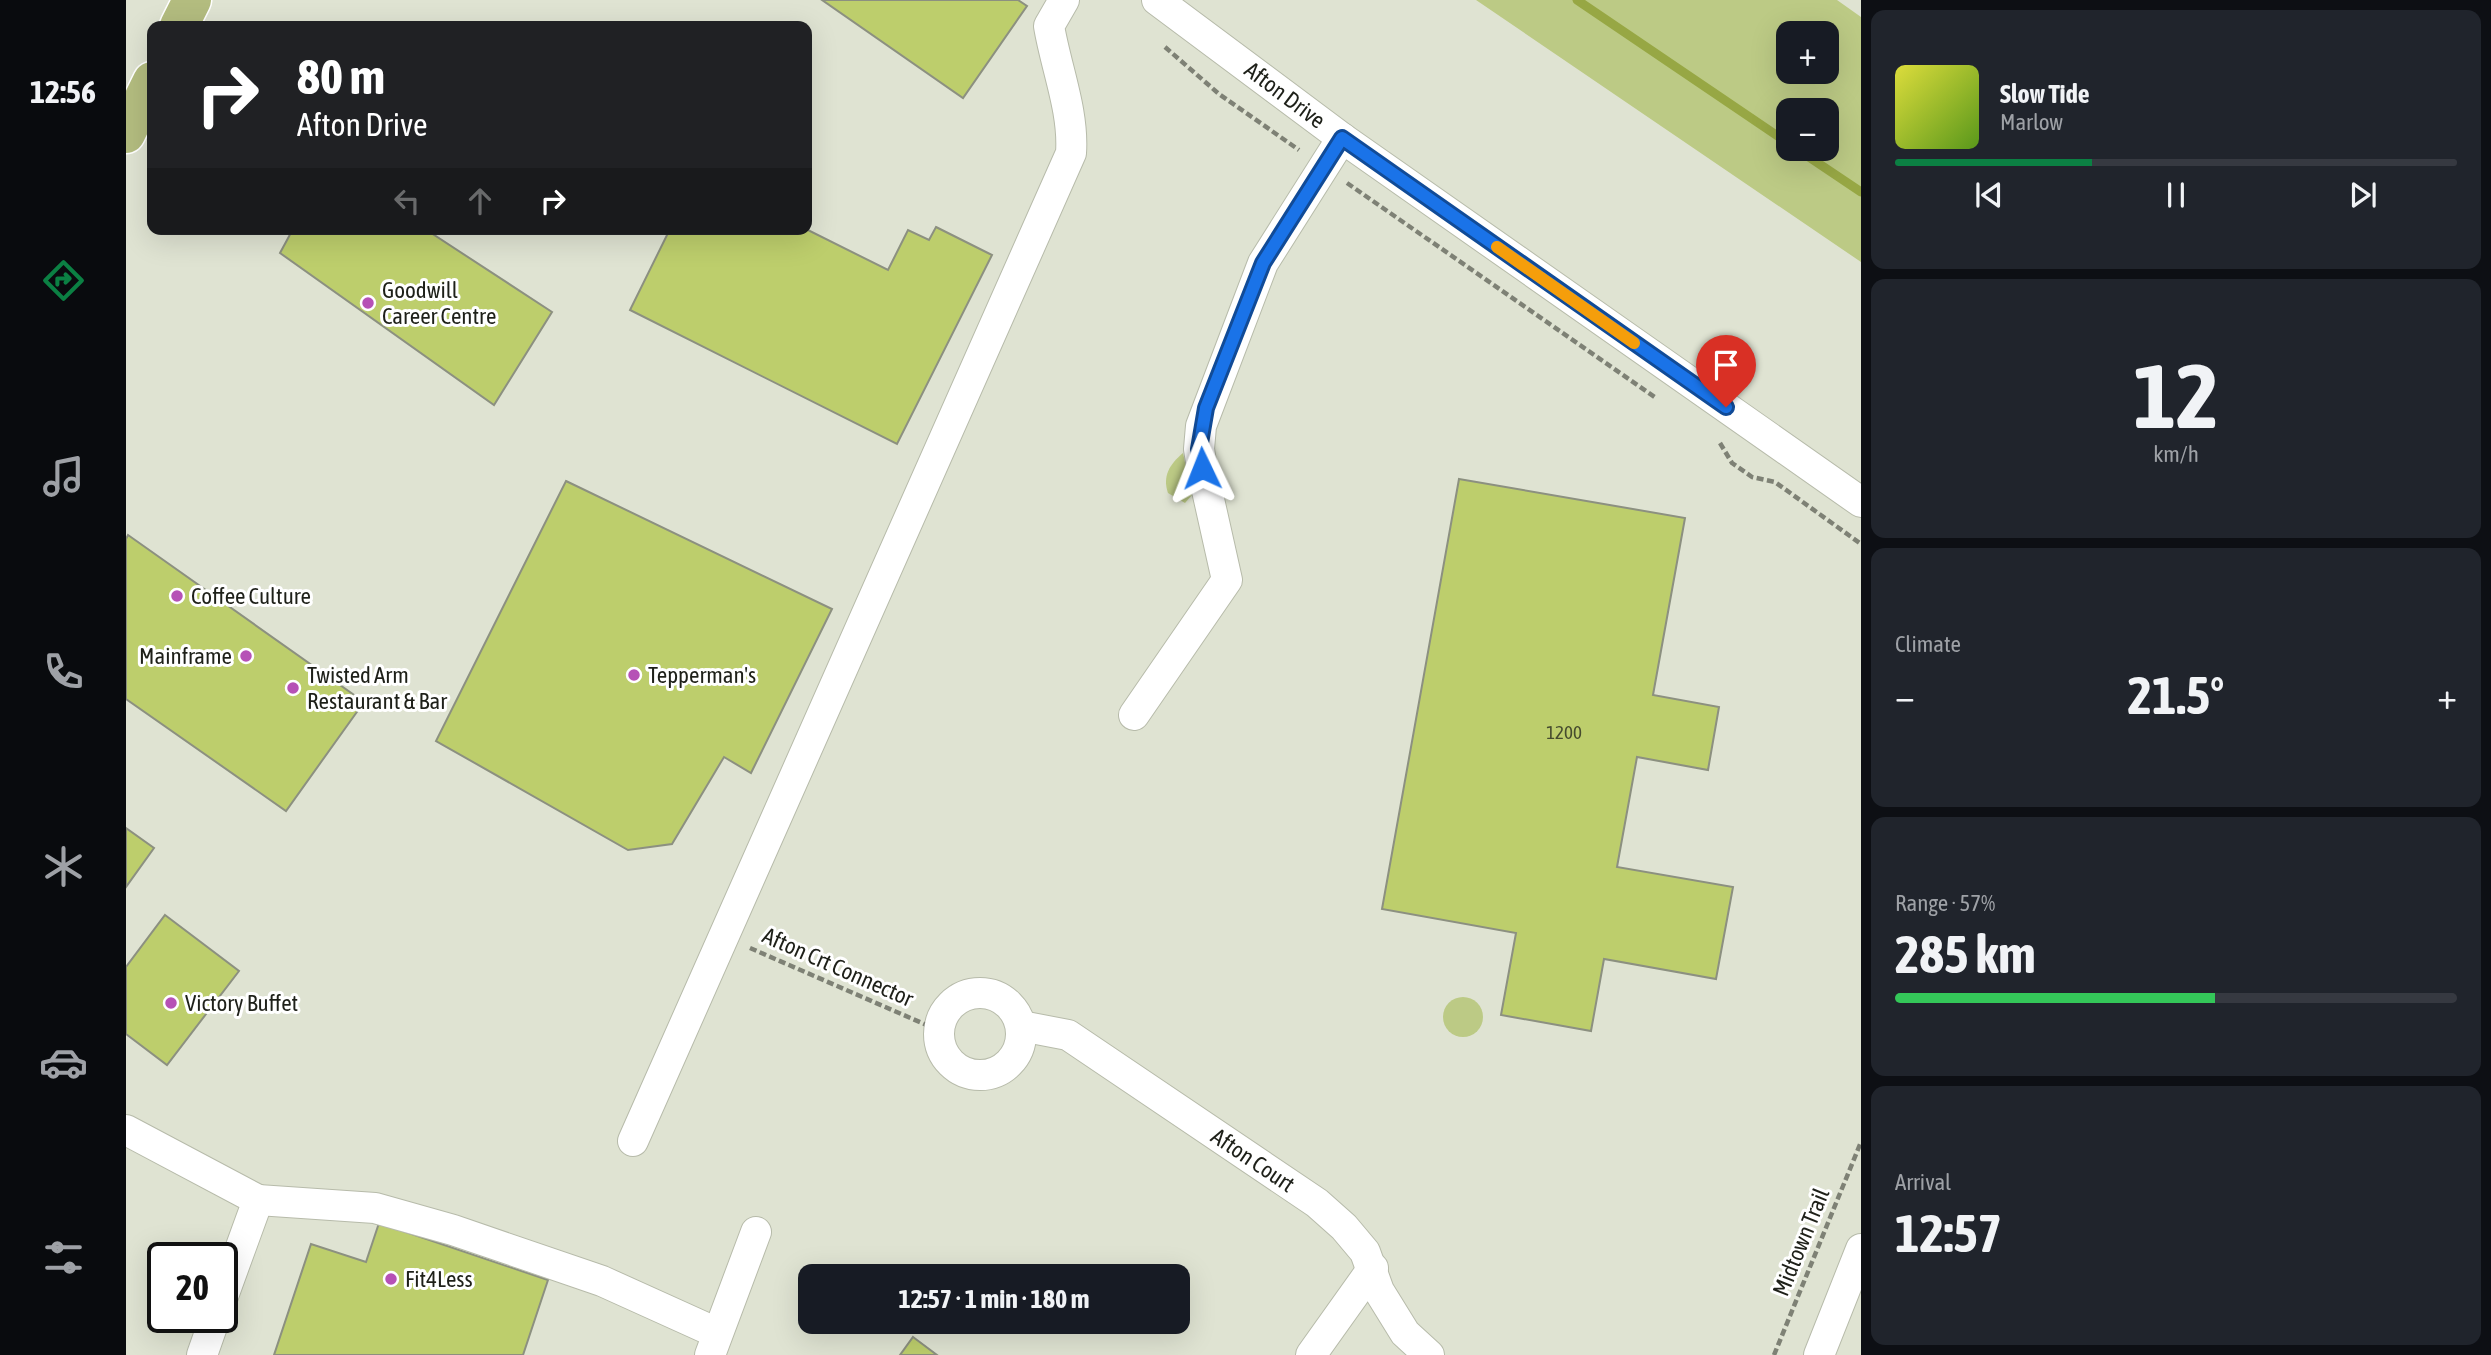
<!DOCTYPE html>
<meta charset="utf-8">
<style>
body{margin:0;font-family:"Asap Condensed",sans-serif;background:#20242c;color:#f1f3f6;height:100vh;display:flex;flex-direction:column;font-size:26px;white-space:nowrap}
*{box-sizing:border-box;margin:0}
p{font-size:23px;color:#9ea1a6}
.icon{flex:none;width:38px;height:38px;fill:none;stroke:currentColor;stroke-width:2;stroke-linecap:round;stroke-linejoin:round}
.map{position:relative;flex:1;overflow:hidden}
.drawer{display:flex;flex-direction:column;gap:10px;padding:10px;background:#0d0f14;width:630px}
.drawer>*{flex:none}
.hud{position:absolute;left:21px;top:21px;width:665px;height:214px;border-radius:14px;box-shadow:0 7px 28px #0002;background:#202124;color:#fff;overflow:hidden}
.buttons{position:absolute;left:1650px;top:21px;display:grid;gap:14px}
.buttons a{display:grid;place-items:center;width:63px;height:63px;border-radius:14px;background:#171b24;box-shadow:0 7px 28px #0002;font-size:35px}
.speed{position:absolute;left:21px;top:1242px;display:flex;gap:14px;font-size:35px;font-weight:700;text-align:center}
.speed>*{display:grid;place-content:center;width:91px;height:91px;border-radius:50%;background:#171b24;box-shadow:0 7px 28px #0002;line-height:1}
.speed .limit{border:4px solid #111;border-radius:10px;background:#fff;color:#111}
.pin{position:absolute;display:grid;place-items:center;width:60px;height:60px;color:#fff;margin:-72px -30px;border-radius:50% 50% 50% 0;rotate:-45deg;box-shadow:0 0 7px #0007}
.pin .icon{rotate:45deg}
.me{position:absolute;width:77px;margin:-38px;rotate:358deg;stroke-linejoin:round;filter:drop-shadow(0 0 5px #0008)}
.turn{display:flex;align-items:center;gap:24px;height:147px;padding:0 35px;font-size:32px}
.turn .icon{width:91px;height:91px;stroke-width:2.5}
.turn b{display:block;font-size:49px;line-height:60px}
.lanes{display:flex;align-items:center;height:66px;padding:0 35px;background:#0003;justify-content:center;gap:35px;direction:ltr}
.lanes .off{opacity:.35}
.big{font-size:52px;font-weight:700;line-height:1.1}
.drawer .widget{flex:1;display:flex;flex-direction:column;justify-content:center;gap:10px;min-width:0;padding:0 24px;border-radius:14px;background:#20242c}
.drawer .dial{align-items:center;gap:0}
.dial b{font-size:91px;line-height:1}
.song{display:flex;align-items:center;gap:21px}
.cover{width:84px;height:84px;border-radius:10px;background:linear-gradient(135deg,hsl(60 70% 55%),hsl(90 70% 35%))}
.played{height:7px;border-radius:4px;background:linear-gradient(90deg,#0b8043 35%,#363941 35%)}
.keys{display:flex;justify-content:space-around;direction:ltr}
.heat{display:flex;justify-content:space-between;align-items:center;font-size:38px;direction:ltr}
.charge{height:10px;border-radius:5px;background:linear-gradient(90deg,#34c759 57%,#363941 0)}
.trip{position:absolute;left:672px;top:1264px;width:392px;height:70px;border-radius:14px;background:#171b24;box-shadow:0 7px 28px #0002;font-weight:700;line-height:70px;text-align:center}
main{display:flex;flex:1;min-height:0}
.tabs{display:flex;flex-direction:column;width:126px;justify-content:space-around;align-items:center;background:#090b0e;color:#9ea1a6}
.tabs .icon{width:49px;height:49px}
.tabs .selected{color:#0b8043}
.tabs b{font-size:32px;color:#f1f3f6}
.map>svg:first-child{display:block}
.green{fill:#bcca85;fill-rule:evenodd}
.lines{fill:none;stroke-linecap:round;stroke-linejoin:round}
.stream{stroke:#97a744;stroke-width:9}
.building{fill:#bdce6c;stroke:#8c9080;stroke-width:2}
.minor-casing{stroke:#b7bbaa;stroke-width:32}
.major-casing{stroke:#fff;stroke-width:41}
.path{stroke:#7e8175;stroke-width:4.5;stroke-dasharray:7 3.5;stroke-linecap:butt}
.minor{stroke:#fff;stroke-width:30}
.major{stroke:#b3bc7f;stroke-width:38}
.route-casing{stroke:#114b97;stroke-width:18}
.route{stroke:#1a73e8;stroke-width:12}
.slow{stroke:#f59e0b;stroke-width:12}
.poi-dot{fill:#b651b6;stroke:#fff;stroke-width:2.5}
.labels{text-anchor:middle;stroke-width:6;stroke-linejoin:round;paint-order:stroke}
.number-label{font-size:19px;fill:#464c2e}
.street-label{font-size:23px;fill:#1e2019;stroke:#fff}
.poi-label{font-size:23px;fill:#1e2019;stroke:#fff;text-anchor:start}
</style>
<main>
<nav class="tabs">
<b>12:56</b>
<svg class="icon selected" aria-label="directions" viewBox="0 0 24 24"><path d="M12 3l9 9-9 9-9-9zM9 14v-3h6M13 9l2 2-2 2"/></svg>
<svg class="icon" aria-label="music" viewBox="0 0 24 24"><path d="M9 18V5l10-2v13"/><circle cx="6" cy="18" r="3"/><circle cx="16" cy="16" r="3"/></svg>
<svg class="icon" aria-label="phone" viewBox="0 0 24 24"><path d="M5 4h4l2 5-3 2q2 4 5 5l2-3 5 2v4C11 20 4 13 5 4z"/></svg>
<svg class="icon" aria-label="climate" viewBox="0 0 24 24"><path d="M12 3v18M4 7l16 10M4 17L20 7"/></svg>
<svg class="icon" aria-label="car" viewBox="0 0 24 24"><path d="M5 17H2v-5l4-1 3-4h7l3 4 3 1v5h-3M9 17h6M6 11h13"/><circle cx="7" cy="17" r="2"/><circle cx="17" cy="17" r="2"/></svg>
<svg class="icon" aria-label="filters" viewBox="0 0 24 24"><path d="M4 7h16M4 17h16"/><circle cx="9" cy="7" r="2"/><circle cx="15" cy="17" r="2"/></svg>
</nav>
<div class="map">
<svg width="1735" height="1355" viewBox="0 0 1735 1355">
<rect width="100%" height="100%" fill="#dfe3d2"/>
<g class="green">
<path d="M 1350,0 L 1711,0 L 1735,17 L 1735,262 ZM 1662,33 L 1701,33 L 1701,72 L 1662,72 ZM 1662,110 L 1701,110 L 1701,149 L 1662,149 Z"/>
<path d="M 1057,453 L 1066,495 L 1059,503 L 1042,493 C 1036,476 1044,464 1057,453 Z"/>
<circle cx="1337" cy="1017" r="20"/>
</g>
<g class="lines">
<g class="stream">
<path d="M 1451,0 L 1662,143"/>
<path d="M 1671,149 L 1735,192"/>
</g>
</g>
<g class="building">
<path d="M 696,0 L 892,0 L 901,6 L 837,98 Z"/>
<path d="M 810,227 L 866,255 L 771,444 L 504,310 L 544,229 L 680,229 L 762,270 L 782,230 L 803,240 Z"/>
<path d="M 167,229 L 299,229 L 426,312 L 368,405 L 154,253 Z"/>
<path d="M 1333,479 L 1559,518 L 1527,695 L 1593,707 L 1582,770 L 1511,757 L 1491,867 L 1607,887 L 1590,979 L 1478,959 L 1465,1031 L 1375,1015 L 1390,933 L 1256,909 Z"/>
<path d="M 440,481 L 706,609 L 625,773 L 598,757 L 546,844 L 502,850 L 310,741 Z"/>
<path d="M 2,535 L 238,702 L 160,811 L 0,699 L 0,539 Z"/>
<path d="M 0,828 L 28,848 L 0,887 Z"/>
<path d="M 39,915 L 113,971 L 41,1065 L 0,1034 L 0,967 Z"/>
<path d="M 253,1223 L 422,1280 L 397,1355 L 148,1355 L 185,1244 L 240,1262 Z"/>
<path d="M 787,1337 L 811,1355 L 774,1355 Z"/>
</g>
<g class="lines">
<g class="minor-casing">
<g id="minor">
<path d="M 1031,0 L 1216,138 L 1735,502"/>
<path d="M 1008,715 L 1101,580 L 1076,468 L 1073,449 L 1075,426 L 1137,263 L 1216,138"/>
<circle cx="854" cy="1034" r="41"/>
<path d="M 895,1026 L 942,1035 L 1191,1203 L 1218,1227 L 1239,1252 L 1253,1291 L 1279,1333 L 1303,1355"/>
<path d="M 0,1130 L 132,1200 L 96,1299"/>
<path d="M 507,1141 L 945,153 C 948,111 930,68 923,26 L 938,0"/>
<path d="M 132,1200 L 249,1208 L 327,1230 L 476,1281 L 591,1333"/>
<path d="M 76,1355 L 89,1318"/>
<path d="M 584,1355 L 630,1232"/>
<path d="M 1185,1355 L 1247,1268"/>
<path d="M 1693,1355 L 1735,1249"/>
</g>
</g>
<g class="major-casing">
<g id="major">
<path d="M 53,26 L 66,0"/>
<path d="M 0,134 L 26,81"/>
</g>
</g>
<g class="path">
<path d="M 1039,47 L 1093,94 L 1173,150"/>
<path d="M 1221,183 L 1530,398"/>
<path d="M 1594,443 L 1606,463 L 1626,477 L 1649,482 L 1735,544"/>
<path d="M 624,948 L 812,1030"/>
<path d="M 1648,1355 L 1735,1142"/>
</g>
<use href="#minor" class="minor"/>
<use href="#major" class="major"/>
</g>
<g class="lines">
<g class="route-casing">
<path id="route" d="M 1076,468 L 1073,449 L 1080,408 L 1137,263 L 1216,138 L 1600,407"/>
</g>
<use href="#route" class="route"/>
<path class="slow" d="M 1371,247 L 1508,343"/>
</g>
<g class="poi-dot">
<circle cx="242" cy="303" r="7"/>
<circle cx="51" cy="596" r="7"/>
<circle cx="120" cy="656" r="7"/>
<circle cx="508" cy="675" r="7"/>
<circle cx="167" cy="688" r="7"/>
<circle cx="45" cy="1003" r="7"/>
<circle cx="265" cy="1279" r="7"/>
</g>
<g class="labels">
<g class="number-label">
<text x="1438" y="739">1200</text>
</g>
<g class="street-label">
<text transform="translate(1159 95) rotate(37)" y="8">Afton Drive</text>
<text transform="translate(712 967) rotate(24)" y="8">Afton Crt Connector</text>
<text transform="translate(1127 1160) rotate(34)" y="8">Afton Court</text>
<text transform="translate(1675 1242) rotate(-68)" y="8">Midtown Trail</text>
</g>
<g class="poi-label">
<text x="256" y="298">Goodwill<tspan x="256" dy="26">Career Centre</tspan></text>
<text x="65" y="604">Coffee Culture</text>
<text x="106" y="664" text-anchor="end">Mainframe</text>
<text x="181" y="683">Twisted Arm<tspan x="181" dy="26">Restaurant &amp; Bar</tspan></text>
<text x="522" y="683">Tepperman's</text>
<text x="59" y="1011">Victory Buffet</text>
<text x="279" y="1287">Fit4Less</text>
</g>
</g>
</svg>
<div class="buttons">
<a>+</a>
<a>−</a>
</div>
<div class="speed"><div class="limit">20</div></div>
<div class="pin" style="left:1600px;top:407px;background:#d93025"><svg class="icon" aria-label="arrive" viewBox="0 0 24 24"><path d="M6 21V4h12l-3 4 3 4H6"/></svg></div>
<svg class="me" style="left:1076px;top:468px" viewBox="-20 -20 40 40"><path d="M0-17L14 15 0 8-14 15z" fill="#1a73e8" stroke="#fff" stroke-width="4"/></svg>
<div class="trip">12:57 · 1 min · 180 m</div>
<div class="hud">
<div class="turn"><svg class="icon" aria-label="right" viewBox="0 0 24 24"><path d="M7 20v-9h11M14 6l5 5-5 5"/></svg><div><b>80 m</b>Afton Drive</div></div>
<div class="lanes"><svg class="icon off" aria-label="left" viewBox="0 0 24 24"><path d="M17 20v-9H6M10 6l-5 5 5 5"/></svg><svg class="icon off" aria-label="ahead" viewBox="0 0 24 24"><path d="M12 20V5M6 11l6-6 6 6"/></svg><svg class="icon" aria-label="right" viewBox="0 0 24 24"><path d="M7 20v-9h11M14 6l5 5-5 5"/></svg></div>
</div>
</div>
<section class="drawer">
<div class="widget">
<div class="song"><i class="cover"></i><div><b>Slow Tide</b><p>Marlow</p></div></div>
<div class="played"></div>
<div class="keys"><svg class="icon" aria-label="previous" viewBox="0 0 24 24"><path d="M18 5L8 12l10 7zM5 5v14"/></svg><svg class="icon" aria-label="pause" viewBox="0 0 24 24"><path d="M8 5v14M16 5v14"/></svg><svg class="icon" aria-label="next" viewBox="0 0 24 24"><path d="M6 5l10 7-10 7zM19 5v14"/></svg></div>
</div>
<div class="widget dial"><b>12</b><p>km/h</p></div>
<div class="widget"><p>Climate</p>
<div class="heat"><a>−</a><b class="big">21.5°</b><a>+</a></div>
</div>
<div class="widget"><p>Range · 57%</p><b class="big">285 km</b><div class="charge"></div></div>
<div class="widget"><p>Arrival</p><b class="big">12:57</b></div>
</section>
</main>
